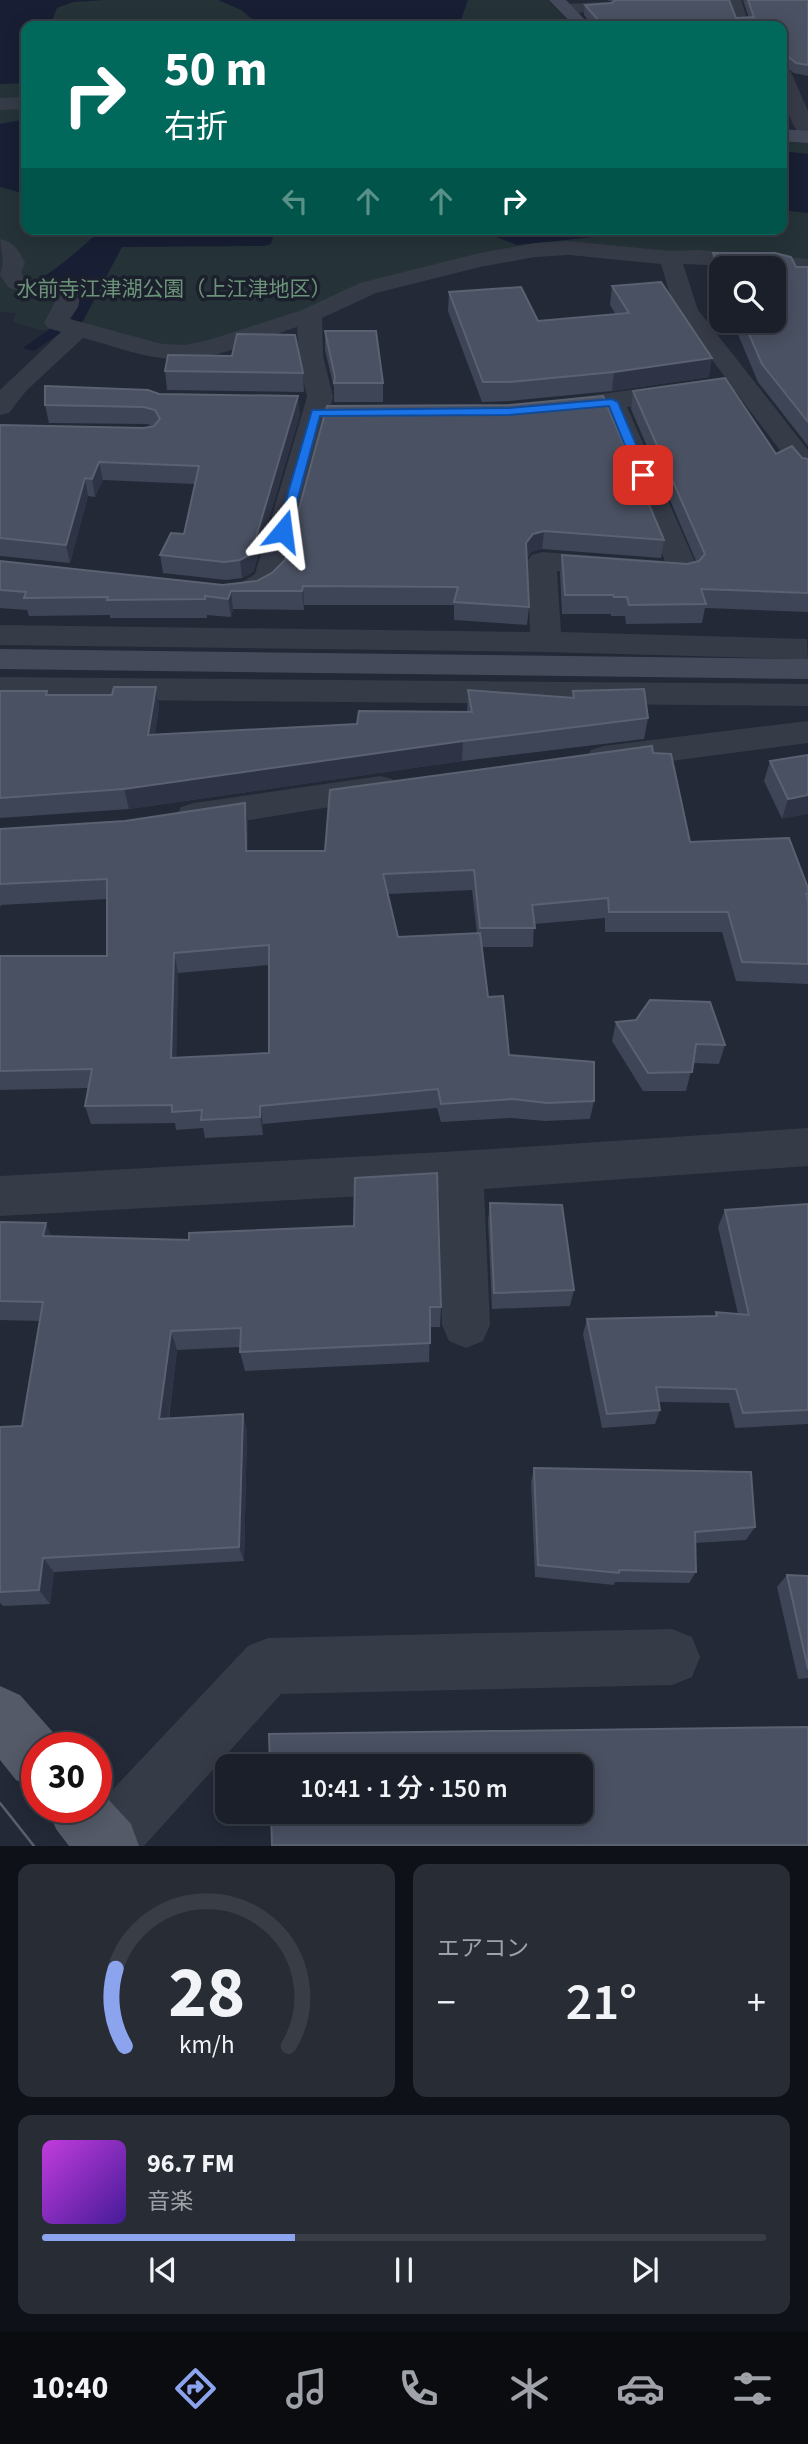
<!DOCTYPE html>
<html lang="ja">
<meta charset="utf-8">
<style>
body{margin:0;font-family:"Source Sans 3","Noto Sans JP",sans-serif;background:#272c35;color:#f1f3f6;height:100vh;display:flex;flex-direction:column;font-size:26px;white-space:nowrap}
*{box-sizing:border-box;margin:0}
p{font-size:23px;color:#9fa2a8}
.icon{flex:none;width:38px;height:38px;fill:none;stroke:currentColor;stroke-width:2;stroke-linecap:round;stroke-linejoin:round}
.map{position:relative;height:1846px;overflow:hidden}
.panel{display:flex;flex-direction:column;gap:18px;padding:18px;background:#0e1117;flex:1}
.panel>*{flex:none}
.guide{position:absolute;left:21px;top:21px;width:766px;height:214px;border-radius:14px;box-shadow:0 4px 18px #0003,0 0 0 2px #383d46;background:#00695c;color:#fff;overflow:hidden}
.tools{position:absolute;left:709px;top:256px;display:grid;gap:14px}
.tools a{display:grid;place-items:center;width:77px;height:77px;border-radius:14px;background:#1a1f29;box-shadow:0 4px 18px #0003,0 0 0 2px #383d46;font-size:35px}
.speed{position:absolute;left:21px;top:1732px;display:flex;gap:14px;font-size:35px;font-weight:700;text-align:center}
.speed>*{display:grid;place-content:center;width:91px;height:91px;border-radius:50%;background:#1a1f29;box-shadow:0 4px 18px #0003,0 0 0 2px #383d46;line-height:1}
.speed .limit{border:10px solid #d22;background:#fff;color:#111}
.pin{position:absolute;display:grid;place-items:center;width:60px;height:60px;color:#fff;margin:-30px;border-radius:14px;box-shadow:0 4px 10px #0006}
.me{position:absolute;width:77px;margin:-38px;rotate:16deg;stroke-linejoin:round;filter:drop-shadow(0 0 5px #0008)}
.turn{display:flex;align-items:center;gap:24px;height:147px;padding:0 28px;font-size:32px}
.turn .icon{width:91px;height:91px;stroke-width:2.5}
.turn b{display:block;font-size:49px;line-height:60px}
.lanes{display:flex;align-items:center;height:66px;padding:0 28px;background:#0003;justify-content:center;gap:35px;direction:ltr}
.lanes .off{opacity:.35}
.big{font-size:52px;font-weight:600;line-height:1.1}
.panel .tile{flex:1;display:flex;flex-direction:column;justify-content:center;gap:10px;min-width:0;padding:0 24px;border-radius:14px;background:#272c35}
.panel .dial{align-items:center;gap:0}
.dial svg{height:182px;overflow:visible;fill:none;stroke:#383d46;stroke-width:7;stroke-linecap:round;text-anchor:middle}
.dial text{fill:#f1f3f6;stroke:none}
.song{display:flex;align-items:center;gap:21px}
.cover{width:84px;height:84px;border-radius:10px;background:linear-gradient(135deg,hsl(290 70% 55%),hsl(260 70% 35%))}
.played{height:7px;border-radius:4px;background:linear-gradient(90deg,#8ca4ee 35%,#383d46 35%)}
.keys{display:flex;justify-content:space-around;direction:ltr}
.heat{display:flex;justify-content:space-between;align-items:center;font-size:38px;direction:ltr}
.panel .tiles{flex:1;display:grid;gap:18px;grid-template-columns:1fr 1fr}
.tile:last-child{grid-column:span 2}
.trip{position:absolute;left:215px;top:1754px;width:378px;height:70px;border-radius:14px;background:#1a1f29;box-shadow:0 4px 18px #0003,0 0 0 2px #383d46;font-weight:600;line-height:70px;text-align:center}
.menu{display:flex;height:112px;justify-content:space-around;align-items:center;background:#0a0c10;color:#9fa2a8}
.menu .icon{width:49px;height:49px}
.menu .selected{color:#8ca4ee}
.menu b{font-size:32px;color:#f1f3f6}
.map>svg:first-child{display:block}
.green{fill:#253338}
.water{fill:#181f34}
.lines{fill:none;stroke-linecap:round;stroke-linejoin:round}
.street{fill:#363b48;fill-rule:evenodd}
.secondary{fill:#454a5b;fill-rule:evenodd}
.primary{fill:#545a68;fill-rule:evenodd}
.tram{stroke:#595f6f;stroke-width:2.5}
.wall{fill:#3e4556;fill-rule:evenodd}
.shaded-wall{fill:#2e3445}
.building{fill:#4a5162;stroke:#5a6171;stroke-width:2;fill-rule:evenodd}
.route{fill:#1a73e8;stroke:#114b97;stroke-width:2}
.labels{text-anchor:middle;stroke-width:7;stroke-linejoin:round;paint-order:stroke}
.far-park-label{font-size:21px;fill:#6b9379;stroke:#1c202d}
</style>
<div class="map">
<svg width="808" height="1846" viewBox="0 0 808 1846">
<rect width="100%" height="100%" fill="#232937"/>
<path class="green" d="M 0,0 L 548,0 L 572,26 L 26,26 L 26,229 L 782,229 L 782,138 L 808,140 L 808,261 L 511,251 L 269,325 L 179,349 L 80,327 L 41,330 L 13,322 L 16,313 L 0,312 Z"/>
<g class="water">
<path d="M 0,0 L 105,0 L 73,2 L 57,8 L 50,26 L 26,26 L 26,83 L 0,84 Z"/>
<path d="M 218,0 L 468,0 L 459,26 L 253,26 L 252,19 L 241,10 Z"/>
<path d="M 26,119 L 26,194 L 0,187 L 0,124 Z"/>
<path d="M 782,151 L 808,154 L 808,213 L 782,210 Z"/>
<path d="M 103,229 L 275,229 L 271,244 L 265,246 L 122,247 L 82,323 L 60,333 L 34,351 L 23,348 L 67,317 L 77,295 C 67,284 50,289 38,280 C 62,266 81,247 103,229 Z"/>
<path d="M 475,229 L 694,229 L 696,232 L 654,234 L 643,237 L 593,237 L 517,245 Z"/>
</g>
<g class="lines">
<g class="street">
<path d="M 725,0 L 741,0 L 750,26 L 734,26 Z"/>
<path d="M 605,2 L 611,4 L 613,7 L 611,10 L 565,14 L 557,9 L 565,4 Z"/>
<path d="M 782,67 L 791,72 L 808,111 L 808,139 C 787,134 782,85 782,67 Z"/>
<path d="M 26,97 L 26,109 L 0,110 L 0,98 Z"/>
<path d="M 0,239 C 15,243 18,249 25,263 L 21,273 L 25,278 C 42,281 69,282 80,297 L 78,307 L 70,319 L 162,344 L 185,345 L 209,340 L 302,310 L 360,283 L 480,253 L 535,243 L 569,241 L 670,251 L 698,250 L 808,259 L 808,273 L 774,270 L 774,268 L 683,264 L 698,310 L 808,450 L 808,476 L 798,474 L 735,391 L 627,407 L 699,571 L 695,577 L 684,580 L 557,571 L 561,632 L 807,639 L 808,663 L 796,659 L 546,652 L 0,645 L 0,625 L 530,632 L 527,561 L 532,555 L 542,552 L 665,561 L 603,411 L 553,416 L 544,414 L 540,408 L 544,402 L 725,377 L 675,311 L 661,264 L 569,255 L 535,257 L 480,267 L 376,293 L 322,318 L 323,356 L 333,397 L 284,578 C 270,599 238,604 214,599 L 210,592 L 214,585 L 242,582 L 255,574 L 307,397 L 300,366 L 297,327 C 255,341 207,365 161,358 C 135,355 108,344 83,338 L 26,391 L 9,413 L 0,415 L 0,390 L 61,332 L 48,328 L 44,323 L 56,300 L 9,288 L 0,275 L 3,263 Z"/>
<path d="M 0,677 L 808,684 L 808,706 L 0,699 Z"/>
<path d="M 808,721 L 808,743 L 603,770 L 591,766 L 586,758 L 591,750 L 603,746 Z"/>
<path d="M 380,776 L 392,779 L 398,788 L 392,797 L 194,829 L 181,825 L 176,816 L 181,807 L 194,803 Z"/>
<path d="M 808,1128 L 808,1166 L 484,1189 L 490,1325 L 483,1341 L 466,1348 L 449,1341 L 442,1325 L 439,1192 L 0,1216 L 0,1176 L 461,1151 Z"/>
<path d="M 672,1629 L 692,1637 L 700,1657 L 692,1677 L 672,1685 L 281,1694 L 144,1846 L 77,1846 L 76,1842 L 84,1820 L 248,1646 L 268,1638 Z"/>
</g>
<g class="secondary">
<path d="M 549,0 L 566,0 L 591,26 L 574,26 Z"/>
<path d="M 782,129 L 808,131 L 808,143 L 782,141 Z"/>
<path d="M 0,649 L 808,659 L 808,679 L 0,669 Z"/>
</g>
<g class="primary">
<path d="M 0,1686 L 20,1695 L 58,1738 L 62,1748 L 37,1748 L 37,1788 L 16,1780 L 0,1760 Z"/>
<path d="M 96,1786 L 131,1824 L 139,1846 L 69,1846 L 56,1829 L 47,1808 L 96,1808 Z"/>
</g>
<path class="tram" d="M 0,1803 L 34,1846"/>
</g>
<g class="wall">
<path d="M 607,0 L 729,0 L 736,18 L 749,18 L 743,0 L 808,0 L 808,76 L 794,73 L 782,65 L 782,26 L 590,22 L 584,15 L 585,5 L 613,2 Z"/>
<path d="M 713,253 L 796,267 L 808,267 L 808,446 L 758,382 L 732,320 L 774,320 L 721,268 L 721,295 L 710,270 Z"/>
<path d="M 612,286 L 709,377 L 612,391 L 509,401 L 482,402 L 448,311 L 449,292 L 538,321 L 616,315 L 610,305 Z"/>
<path d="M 325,331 L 383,383 L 383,402 L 334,402 L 334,388 L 325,350 Z"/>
<path d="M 165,371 L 303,373 L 304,392 L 167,390 Z"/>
<path d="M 633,391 L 776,454 L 808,459 L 808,612 L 705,608 L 702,623 L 626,624 L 625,616 L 611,616 L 611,614 L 562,614 L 560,574 L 562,555 L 687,564 L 696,561 L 631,409 Z"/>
<path d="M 159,394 L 300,414 L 253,572 L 242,578 L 226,580 L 163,573 L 160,555 L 184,534 L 195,484 L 103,480 L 95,497 L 88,496 L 70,563 L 0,556 L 0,425 L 144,428 L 153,426 L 147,424 L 49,423 L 45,405 Z"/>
<path d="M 327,406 L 664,540 L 661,558 L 542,549 L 531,552 L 527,558 L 529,607 L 527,625 L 454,620 L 454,605 L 304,605 L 304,610 L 233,609 L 231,617 L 207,615 L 207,618 L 110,618 L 110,615 L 29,616 L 27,610 L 0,608 L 0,561 L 223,585 L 257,581 L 272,573 L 285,560 Z"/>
<path d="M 156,687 L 159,707 L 155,734 L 357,724 L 467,712 L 468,690 L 572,698 L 573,691 L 648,718 L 644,739 L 462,761 L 129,809 L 0,818 L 0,691 L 47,691 L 48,695 L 112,695 Z"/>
<path d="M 653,753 L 690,842 L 808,888 L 808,984 L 736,981 L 722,932 L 605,932 L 605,918 L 534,924 L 533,947 L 482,947 L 488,997 L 509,1055 L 594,1101 L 590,1119 L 545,1121 L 511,1118 L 441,1122 L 437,1108 L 263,1124 L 263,1135 L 205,1138 L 203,1128 L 176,1130 L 175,1123 L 91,1124 L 85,1106 L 88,1088 L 0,1090 L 0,956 L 107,956 L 107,899 L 1,905 L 0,907 L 0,829 L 248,823 L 248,851 L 325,851 ZM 472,890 L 477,933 L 398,937 L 388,894 ZM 269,965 L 269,1053 L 176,1058 L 178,973 Z"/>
<path d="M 808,755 L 782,819 L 764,781 L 770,761 Z"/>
<path d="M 616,1022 L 725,1045 L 719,1064 L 693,1063 L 686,1091 L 643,1091 L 612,1041 Z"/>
<path d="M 490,1203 L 574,1290 L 570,1306 L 492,1309 L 488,1221 Z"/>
<path d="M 808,1204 L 808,1424 L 735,1428 L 729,1403 L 659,1402 L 660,1410 L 655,1424 L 602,1428 L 583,1334 L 587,1319 L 715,1316 L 716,1312 L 738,1314 L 718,1227 L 725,1210 Z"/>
<path d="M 0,1222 L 52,1237 L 441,1307 L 440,1327 L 430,1327 L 429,1362 L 245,1371 L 240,1352 L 240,1347 L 177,1350 L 169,1418 L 243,1414 L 247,1432 L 244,1561 L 54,1572 L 50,1604 L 3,1606 L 0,1603 L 0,1427 L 22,1426 L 40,1321 L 0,1320 Z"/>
<path d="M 534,1468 L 755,1527 L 746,1540 L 695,1543 L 696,1572 L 689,1583 L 615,1582 L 614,1585 L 535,1577 L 531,1482 Z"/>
<path d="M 787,1575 L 808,1576 L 808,1678 L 798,1679 L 777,1587 Z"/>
</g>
<g class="shaded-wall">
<path d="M 785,54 L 783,65 L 782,65 L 782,55 Z"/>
<path d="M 712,358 L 709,377 L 612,391 L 614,372 Z"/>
<path d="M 298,396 L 300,414 L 253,572 L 242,578 L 240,560 Z"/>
<path d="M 99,462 L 103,480 L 95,497 L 92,479 Z"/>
<path d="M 85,478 L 88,496 L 70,563 L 66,545 Z"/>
<path d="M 544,531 L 542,549 L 531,552 L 524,561 L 526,543 L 533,534 Z"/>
<path d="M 303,586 L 304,605 L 304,610 L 302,591 Z"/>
<path d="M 231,591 L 233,609 L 231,617 L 228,599 Z"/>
<path d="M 156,687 L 159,707 L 152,755 L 148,735 Z"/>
<path d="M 463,741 L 462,761 L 129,809 L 124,789 Z"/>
<path d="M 808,795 L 808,814 L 782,819 L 788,799 Z"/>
<path d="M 245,803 L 248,823 L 248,871 L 246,851 Z"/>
<path d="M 174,953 L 178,973 L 176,1077 L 171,1058 Z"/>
<path d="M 260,1106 L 263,1124 L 263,1135 L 260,1117 Z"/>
<path d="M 46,1223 L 55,1244 L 43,1236 Z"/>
<path d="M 171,1331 L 177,1350 L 166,1436 L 159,1419 Z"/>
<path d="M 243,1414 L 247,1432 L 244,1561 L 239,1547 Z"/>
<path d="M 43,1558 L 54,1572 L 50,1604 L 39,1590 Z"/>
</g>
<g class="building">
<path d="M 615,0 L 729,0 L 736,18 L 754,17 L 748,0 L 808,0 L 808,65 L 796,63 L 785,54 L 782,55 L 782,26 L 532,26 L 599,21 L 585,5 L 612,3 Z"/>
<path d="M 713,253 L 775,253 L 791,257 L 796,267 L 808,267 L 808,422 L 762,364 L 743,320 L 774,320 L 774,268 L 721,268 L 721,271 Z"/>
<path d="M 661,282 L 712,358 L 614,372 L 510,382 L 483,382 L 449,292 L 521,287 L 538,321 L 629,313 L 612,286 Z"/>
<path d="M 325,331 L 376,331 L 383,383 L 334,383 L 335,377 Z"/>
<path d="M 237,334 L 295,335 L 303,373 L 165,371 L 168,355 L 232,356 Z"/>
<path d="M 725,378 L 776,454 L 792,446 L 802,458 L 808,459 L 808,593 L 701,589 L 706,604 L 629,605 L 627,597 L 614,597 L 613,595 L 565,595 L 562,555 L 687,564 L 699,561 L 705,554 L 633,391 Z"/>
<path d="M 45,386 L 148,390 L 159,394 L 298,396 L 251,554 L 240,560 L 224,562 L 160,555 L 171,533 L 184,534 L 199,466 L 99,462 L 92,479 L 85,478 L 66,545 L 0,538 L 0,425 L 144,428 L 154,426 L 160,419 L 155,410 L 144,407 L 45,405 Z"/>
<path d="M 603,396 L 664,540 L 544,531 L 533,534 L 526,543 L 529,607 L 454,602 L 458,587 L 303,586 L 302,591 L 231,591 L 228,599 L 205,596 L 205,599 L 107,600 L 108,597 L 24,598 L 26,592 L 0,590 L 0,561 L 223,585 L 257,581 L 272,573 L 285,560 L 327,406 L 510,405 Z"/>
<path d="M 114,687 L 156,687 L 148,735 L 357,724 L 359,711 L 472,712 L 468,690 L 574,698 L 573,691 L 644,689 L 648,718 L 463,741 L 124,789 L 0,798 L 0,691 L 47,691 L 46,695 L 112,695 Z"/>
<path d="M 652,746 L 653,753 L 671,754 L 690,842 L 789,838 L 808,888 L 808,894 L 806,894 L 808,900 L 808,964 L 742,962 L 728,912 L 609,912 L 608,898 L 532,905 L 535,928 L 480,928 L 474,870 L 383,874 L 398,937 L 480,933 L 488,997 L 503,996 L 509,1055 L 594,1062 L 594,1101 L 547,1103 L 513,1099 L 441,1104 L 438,1089 L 260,1106 L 260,1117 L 201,1120 L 202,1110 L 172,1112 L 172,1105 L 85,1106 L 92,1069 L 0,1071 L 0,956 L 107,956 L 107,879 L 0,884 L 0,829 L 125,821 L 245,803 L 246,851 L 325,851 L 330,790 ZM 269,945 L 269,1053 L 171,1058 L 174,953 Z"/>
<path d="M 808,755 L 808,795 L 788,799 L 770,761 Z"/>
<path d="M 650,1000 L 710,1002 L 725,1045 L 696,1044 L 692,1072 L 648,1073 L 616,1022 L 636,1020 Z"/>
<path d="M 437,1173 L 441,1307 L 430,1307 L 430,1343 L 240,1352 L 241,1328 L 171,1331 L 159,1419 L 243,1414 L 239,1547 L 43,1558 L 39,1590 L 0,1592 L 0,1427 L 22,1426 L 43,1302 L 0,1301 L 0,1222 L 46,1223 L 43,1236 L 189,1240 L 189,1233 L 354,1226 L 355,1178 Z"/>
<path d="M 490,1203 L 562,1205 L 574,1290 L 494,1293 Z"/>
<path d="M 808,1204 L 808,1410 L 743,1413 L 736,1389 L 656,1387 L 660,1410 L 607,1414 L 587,1319 L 717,1316 L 716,1312 L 749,1315 L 725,1210 Z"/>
<path d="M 534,1468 L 751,1472 L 755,1527 L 695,1532 L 696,1572 L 619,1570 L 619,1573 L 538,1565 Z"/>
<path d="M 787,1575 L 808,1576 L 808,1669 Z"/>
<path d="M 808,1727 L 808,1845 L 272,1845 L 271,1811 L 581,1811 L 581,1766 L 270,1766 L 269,1734 Z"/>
</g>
<path class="route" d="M 612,399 L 618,402 L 649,475 L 647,477 L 637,475 L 609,406 L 509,415 L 320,416 L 289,531 L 283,534 L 277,531 L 312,410 L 509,408 Z"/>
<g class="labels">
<g class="far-park-label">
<text x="174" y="296">水前寺江津湖公園（上江津地区）</text>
</g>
</g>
</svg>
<div class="tools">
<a><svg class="icon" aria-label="search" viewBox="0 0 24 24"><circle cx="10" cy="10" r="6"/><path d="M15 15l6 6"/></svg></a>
</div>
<div class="speed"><div class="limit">30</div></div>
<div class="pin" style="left:643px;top:475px;background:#d93025"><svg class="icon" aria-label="arrive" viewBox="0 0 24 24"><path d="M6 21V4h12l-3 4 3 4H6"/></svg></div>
<svg class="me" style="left:283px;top:531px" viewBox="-20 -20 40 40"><path d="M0-17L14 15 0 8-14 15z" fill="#1a73e8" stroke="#fff" stroke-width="4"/></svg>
<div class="trip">10:41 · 1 分 · 150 m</div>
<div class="guide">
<div class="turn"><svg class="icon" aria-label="right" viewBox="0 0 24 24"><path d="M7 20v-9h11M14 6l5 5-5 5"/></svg><div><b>50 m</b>右折</div></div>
<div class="lanes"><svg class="icon off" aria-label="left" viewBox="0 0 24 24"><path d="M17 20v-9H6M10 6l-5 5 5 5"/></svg><svg class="icon off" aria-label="ahead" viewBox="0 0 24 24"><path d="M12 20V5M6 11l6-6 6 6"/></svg><svg class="icon off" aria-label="ahead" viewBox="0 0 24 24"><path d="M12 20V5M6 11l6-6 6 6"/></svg><svg class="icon" aria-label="right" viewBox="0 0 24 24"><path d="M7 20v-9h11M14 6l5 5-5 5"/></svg></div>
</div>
</div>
<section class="panel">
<div class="tiles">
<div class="tile dial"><svg viewBox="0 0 100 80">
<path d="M14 69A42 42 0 1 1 86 69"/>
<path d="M14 69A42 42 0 0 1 10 35" stroke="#8ca4ee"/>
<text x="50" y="56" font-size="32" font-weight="700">28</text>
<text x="50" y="72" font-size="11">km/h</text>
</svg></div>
<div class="tile"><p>エアコン</p>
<div class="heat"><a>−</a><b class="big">21°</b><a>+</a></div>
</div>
<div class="tile">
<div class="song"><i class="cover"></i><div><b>96.7 FM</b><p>音楽</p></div></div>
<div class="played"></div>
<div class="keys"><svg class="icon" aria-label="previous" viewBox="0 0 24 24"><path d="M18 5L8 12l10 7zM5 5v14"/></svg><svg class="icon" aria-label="pause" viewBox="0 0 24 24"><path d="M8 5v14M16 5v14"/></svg><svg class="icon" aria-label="next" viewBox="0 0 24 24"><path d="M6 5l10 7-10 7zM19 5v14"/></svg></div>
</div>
</div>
</section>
<nav class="menu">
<b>10:40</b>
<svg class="icon selected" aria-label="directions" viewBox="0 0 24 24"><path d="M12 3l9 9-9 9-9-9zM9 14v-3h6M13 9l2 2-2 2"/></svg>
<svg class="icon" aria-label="music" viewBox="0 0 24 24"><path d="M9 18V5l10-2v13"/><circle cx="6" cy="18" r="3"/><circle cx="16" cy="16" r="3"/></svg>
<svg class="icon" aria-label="phone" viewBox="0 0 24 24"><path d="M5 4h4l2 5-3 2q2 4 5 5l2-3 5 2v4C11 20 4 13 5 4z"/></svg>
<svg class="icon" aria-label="climate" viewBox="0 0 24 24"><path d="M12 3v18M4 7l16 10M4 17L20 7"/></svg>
<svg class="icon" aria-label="car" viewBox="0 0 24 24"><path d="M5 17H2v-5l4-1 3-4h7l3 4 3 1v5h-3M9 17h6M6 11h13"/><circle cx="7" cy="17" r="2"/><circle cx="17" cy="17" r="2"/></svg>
<svg class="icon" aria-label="filters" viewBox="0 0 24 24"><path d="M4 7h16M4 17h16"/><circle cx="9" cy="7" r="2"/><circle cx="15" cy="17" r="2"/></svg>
</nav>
